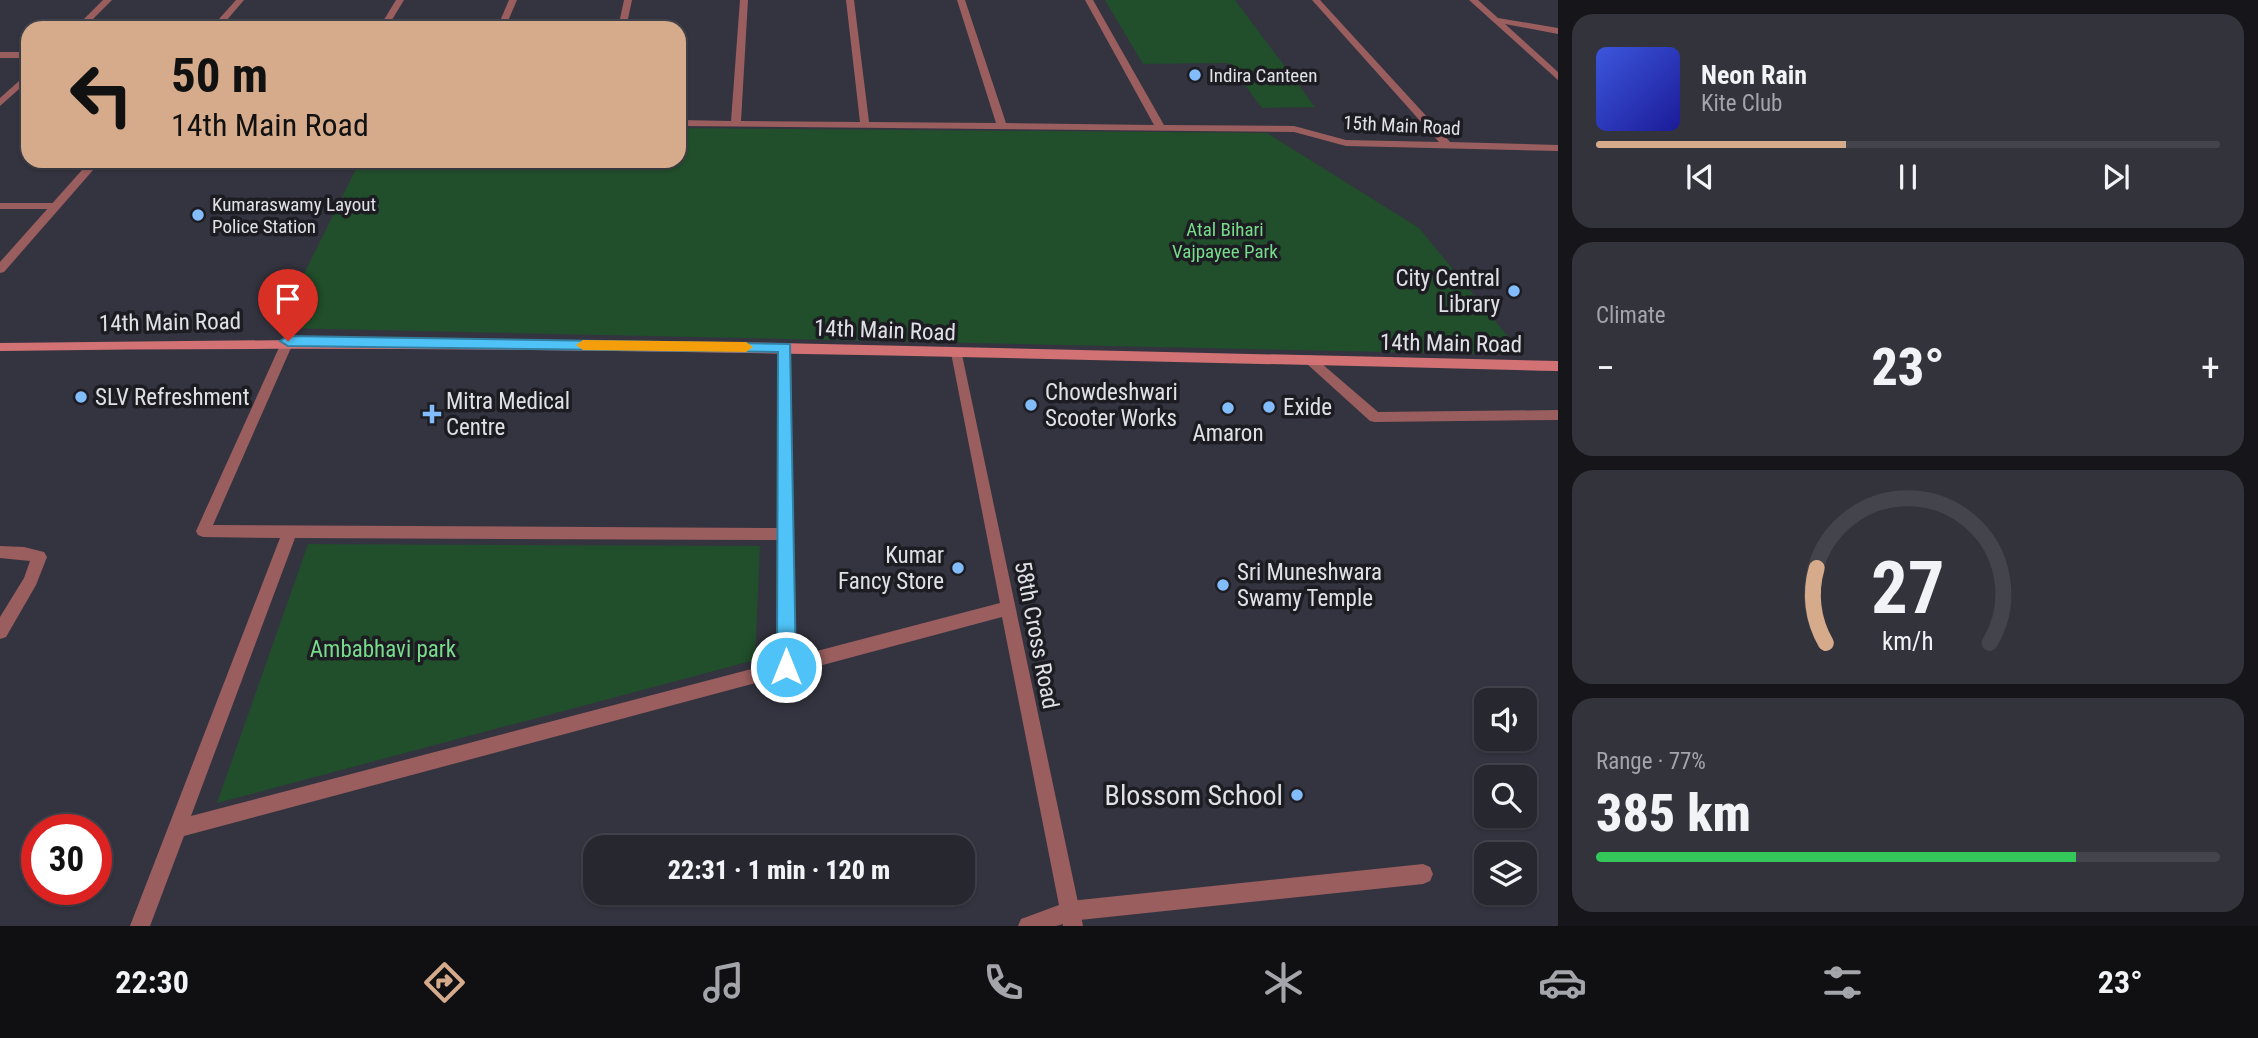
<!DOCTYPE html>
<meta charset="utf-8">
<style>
body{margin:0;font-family:"Roboto Condensed",sans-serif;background:#33333c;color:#f1f3f6;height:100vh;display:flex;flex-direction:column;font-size:26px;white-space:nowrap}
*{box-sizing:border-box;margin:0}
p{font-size:23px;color:#a4a5ab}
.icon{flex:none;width:38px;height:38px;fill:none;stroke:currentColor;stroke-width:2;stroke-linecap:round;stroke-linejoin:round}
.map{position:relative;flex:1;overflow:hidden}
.details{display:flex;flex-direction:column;gap:14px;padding:14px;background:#15151a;width:700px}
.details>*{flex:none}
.banner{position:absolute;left:21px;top:21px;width:665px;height:147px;border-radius:21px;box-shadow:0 2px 5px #0004,0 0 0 2px #43444c;background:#d6ab8b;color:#111;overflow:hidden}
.buttons{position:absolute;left:1474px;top:688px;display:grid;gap:14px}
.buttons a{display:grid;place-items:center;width:63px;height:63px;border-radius:14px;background:#272730;box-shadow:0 2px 5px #0004,0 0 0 2px #43444c;font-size:35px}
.speed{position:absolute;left:21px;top:814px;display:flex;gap:14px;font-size:35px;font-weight:700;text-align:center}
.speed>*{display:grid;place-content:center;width:91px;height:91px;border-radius:50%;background:#272730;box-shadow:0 2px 5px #0004,0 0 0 2px #43444c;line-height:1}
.speed .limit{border:10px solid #d22;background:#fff;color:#111}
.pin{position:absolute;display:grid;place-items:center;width:60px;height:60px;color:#fff;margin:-72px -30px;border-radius:50% 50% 50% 0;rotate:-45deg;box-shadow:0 0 7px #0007}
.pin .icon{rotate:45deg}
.me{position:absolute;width:77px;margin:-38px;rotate:0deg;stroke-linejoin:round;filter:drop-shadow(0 0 5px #0008)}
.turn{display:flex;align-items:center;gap:24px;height:147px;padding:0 35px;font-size:32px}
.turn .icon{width:91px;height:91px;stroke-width:2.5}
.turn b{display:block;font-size:49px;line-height:60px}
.big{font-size:52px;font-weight:800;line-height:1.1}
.details .tile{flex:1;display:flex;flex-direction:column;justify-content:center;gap:10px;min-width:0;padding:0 24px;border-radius:21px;background:#33333c}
.details .dial{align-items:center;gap:0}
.dial svg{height:182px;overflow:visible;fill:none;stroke:#43444c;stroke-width:7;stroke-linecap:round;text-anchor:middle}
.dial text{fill:#f1f3f6;stroke:none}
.song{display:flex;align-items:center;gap:21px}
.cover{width:84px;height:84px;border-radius:10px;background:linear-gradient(135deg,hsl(230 70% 55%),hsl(240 70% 35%))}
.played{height:7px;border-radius:4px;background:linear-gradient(90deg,#d6ab8b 40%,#43444c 40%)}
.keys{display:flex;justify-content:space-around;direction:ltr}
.heat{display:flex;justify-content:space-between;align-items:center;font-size:38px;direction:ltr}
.charge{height:10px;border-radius:5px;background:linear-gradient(90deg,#34c759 77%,#43444c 0)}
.trip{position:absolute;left:583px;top:835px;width:392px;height:70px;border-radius:21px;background:#272730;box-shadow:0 2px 5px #0004,0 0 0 2px #43444c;font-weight:800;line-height:70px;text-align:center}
.tab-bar{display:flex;height:112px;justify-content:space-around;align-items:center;background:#101013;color:#a4a5ab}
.tab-bar .icon{width:49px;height:49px}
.tab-bar .selected{color:#d6ab8b}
.tab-bar b{font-size:32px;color:#f1f3f6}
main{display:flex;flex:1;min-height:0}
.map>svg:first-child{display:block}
.green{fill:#214e2b}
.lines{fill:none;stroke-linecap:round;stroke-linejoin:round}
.service{fill:#9b5e5e;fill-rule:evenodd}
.minor{fill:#9b5e5e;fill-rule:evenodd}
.tertiary{fill:#9b5e5e;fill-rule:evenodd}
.secondary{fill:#d37274;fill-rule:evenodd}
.route{fill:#4fc3f7;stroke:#337fa1;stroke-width:2}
.slow{fill:#f59e0b}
.poi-dot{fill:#83bcfb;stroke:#1c1c22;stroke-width:2.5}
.labels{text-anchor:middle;stroke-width:7;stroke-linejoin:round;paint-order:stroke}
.far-poi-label{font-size:19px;fill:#e0e0e7;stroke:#1c1c22;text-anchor:start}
.far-street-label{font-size:19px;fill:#e0e0e7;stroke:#1c1c22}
.far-park-label{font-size:19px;fill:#77dc8b;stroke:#1c1c22}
.poi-label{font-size:23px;fill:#e0e0e7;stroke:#1c1c22;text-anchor:start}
.street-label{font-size:23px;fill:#e0e0e7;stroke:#1c1c22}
.park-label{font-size:23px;fill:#77dc8b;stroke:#1c1c22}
.near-poi-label{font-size:28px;fill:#e0e0e7;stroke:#1c1c22;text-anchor:end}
</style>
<main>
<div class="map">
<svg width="1558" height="926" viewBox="0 0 1558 926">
<rect width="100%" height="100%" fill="#343440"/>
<g class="green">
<path d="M 1105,0 L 1235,0 L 1315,107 L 1262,108 L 1228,63 L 1143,64 Z"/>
<path d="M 679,128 L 1267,133 L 1419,228 L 1523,355 L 277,328 L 360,161 L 679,161 Z"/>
<path d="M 308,544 L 760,546 L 755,660 L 217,803 Z"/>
</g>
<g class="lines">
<g class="service">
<path d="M 1310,355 L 1314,357 L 1378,412 L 1558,410 L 1558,420 L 1375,422 L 1370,421 L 1306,363 L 1304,360 L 1306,357 Z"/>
<path d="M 1423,864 L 1430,867 L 1433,874 L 1430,881 L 1423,884 L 1070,921 L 1063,918 L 1060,911 L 1063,904 L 1070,901 Z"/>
</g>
<g class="minor">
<path d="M 103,0 L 112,0 L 84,28 L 75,28 Z"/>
<path d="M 396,0 L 404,0 L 387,28 L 379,28 Z"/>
<path d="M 509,0 L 517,0 L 505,28 L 497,28 Z"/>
<path d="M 624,0 L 632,0 L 626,28 L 618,28 Z"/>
<path d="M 740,0 L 748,0 L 741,121 L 860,122 L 846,0 L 854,0 L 869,122 L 996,123 L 957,0 L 965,0 L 1006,123 L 1154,125 L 1085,0 L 1093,0 L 1164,125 L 1294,126 L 1346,140 L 1439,142 L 1312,0 L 1320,0 L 1450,142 L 1558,145 L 1558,151 L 1346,146 L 1294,132 L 679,126 L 679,120 L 731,121 Z"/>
<path d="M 1469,0 L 1478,0 L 1498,18 L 1558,28 L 1558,34 L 1505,24 L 1558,72 L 1558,80 Z"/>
<rect x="0" y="52" width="28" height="6"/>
<path d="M 28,73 L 28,81 L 0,106 L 0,98 Z"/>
<path d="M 0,203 L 55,203 L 60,206 L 55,209 L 0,209 Z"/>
<path d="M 288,337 L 294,341 L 213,525 L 778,528 L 779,348 L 785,344 L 789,345 L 791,348 L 794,657 L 1000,603 L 951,353 L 953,350 L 961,350 L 1083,926 L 1063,926 L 1063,924 L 1056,926 L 1018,926 L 1021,919 L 1059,905 L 1002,617 L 184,836 L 150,926 L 130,926 L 280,538 L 203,537 L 198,535 L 196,531 L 282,341 ZM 295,538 L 778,540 L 778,662 L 191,816 Z"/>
<path d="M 0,546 L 24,547 L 44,552 L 47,557 L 36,585 L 6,637 L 0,639 L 0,617 L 24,578 L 30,561 L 0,558 Z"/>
</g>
<g class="tertiary">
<path d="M 236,0 L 244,0 L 220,28 L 211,28 Z"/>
<path d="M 90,161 L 101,161 L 4,272 L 0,273 L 0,262 Z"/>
</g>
<path class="secondary" d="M 389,339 L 779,343 L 1558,361 L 1558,371 C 1039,359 520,343 0,351 L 0,343 Z"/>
</g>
<path class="route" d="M 288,336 L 790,344 L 796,667 L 793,673 L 786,676 L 779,673 L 777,667 L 778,352 L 288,346 L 280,341 Z"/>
<path class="slow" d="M 583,340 L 746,342 L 753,347 L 746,352 L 583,350 L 576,345 Z"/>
<g class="poi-dot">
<circle cx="1195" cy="75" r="7"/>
<circle cx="198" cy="215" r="7"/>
<circle cx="1514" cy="291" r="7"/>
<circle cx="81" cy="397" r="7"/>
<circle cx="1031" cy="405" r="7"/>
<circle cx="1269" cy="407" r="7"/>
<circle cx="1228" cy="408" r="7"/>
<path d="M428.5 403.5h7v7h7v7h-7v7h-7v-7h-7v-7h7z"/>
<circle cx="958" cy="568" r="7"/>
<circle cx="1223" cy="585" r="7"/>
<circle cx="1297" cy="795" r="7"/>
</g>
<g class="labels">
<g class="far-poi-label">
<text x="1209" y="82">Indira Canteen</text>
<text x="212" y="211">Kumaraswamy Layout<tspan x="212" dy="22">Police Station</tspan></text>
</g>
<g class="far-street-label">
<text transform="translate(1402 125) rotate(3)" y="7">15th Main Road</text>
</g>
<g class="far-park-label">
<text x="1225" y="236">Atal Bihari<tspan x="1225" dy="22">Vajpayee Park</tspan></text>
</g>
<g class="poi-label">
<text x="1500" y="286" text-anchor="end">City Central<tspan x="1500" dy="26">Library</tspan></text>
<text x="1045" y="400">Chowdeshwari<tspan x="1045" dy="26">Scooter Works</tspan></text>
<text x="95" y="405">SLV Refreshment</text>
<text x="446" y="409">Mitra Medical<tspan x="446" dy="26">Centre</tspan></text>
<text x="1283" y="415">Exide</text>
<text x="1228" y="441" text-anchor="middle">Amaron</text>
<text x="944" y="563" text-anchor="end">Kumar<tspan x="944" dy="26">Fancy Store</tspan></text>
<text x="1237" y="580">Sri Muneshwara<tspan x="1237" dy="26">Swamy Temple</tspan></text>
</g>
<g class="street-label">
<text transform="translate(170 322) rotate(-1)" y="8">14th Main Road</text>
<text transform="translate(885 330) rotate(2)" y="8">14th Main Road</text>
<text transform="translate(1451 343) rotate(1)" y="8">14th Main Road</text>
<text transform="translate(1037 635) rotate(79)" y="8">58th Cross Road</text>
</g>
<g class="park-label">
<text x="383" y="657">Ambabhavi park</text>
</g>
<g class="near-poi-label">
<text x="1283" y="805">Blossom School</text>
</g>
</g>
</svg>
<div class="buttons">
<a><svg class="icon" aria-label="sound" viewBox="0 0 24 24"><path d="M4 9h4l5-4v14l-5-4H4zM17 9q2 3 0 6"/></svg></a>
<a><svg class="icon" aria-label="search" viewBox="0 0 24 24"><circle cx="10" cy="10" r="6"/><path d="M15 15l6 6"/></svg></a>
<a><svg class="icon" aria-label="layers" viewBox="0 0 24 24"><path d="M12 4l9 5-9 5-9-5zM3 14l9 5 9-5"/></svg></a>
</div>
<div class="speed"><div class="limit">30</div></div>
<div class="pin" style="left:288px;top:341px;background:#d93025"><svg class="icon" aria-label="arrive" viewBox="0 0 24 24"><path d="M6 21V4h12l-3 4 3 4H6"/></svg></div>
<svg class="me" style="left:786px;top:667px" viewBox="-20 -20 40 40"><circle r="17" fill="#4fc3f7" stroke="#fff" stroke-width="3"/><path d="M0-11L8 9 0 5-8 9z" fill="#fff"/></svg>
<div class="trip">22:31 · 1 min · 120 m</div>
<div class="banner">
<div class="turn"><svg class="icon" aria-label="left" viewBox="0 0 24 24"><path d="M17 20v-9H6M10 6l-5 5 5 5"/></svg><div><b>50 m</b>14th Main Road</div></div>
</div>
</div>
<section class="details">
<div class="tile">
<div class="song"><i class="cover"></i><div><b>Neon Rain</b><p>Kite Club</p></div></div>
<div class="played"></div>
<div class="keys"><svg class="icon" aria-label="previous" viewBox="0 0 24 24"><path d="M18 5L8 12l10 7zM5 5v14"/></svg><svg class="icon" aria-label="pause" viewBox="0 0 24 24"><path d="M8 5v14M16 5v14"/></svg><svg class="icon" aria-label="next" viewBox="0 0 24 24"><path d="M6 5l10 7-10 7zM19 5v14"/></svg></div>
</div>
<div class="tile"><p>Climate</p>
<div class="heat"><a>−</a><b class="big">23°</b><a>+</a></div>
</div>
<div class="tile dial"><svg viewBox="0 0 100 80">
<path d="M14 69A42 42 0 1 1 86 69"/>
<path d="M14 69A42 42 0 0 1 10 36" stroke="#d6ab8b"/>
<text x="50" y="56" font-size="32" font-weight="700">27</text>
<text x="50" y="72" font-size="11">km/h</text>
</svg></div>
<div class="tile"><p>Range · 77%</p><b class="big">385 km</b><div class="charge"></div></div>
</section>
</main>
<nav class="tab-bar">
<b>22:30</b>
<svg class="icon selected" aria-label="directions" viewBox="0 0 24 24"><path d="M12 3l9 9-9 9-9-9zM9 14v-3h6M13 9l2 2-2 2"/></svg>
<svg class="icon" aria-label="music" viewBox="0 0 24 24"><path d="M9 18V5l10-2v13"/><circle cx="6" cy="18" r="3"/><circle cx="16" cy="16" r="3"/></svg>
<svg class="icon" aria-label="phone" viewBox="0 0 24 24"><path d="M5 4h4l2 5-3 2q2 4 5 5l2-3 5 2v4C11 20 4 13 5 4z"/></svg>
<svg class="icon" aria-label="climate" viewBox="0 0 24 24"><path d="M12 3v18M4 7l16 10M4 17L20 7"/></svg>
<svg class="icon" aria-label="car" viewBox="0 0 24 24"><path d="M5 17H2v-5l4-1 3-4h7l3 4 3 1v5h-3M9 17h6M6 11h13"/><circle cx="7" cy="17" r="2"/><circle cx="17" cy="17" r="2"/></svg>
<svg class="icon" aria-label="filters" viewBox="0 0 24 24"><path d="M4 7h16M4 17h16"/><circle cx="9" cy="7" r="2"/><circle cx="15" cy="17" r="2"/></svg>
<b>23°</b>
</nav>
